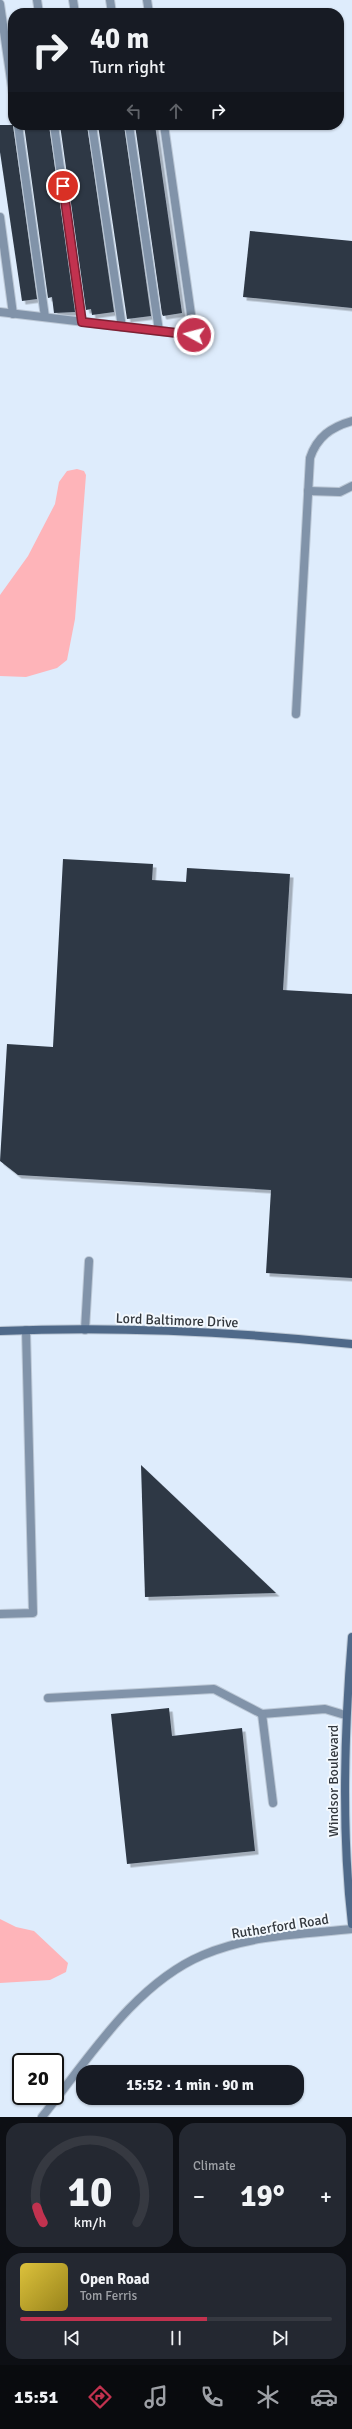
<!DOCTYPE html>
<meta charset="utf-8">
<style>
body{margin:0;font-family:Signika,sans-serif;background:#242831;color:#f1f3f6;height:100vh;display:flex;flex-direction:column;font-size:15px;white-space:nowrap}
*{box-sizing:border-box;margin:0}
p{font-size:13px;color:#9ea1a6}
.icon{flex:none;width:22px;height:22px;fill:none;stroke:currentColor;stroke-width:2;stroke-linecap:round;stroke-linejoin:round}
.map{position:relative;height:2117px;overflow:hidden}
.side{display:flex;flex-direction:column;gap:6px;padding:6px;background:#0d0f14;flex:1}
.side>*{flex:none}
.top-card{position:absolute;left:8px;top:8px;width:336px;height:122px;border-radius:16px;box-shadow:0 1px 3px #0004;background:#171b24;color:#f1f3f6;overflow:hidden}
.speed{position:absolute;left:12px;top:2053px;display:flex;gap:8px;font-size:20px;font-weight:700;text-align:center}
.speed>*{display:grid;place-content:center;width:52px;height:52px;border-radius:50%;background:#171b24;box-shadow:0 1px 3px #0004;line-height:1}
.speed .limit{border:2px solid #111;border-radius:6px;background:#fff;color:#111}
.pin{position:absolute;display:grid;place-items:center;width:34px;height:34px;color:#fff;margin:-17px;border:2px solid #fff;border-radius:50%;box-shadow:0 1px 4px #0007}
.me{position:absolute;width:44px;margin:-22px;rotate:277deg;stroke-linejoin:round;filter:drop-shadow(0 0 3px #0008)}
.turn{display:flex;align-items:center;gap:14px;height:84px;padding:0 16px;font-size:18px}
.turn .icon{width:52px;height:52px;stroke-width:2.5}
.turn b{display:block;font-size:28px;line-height:34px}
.lanes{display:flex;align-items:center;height:38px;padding:0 16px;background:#0003;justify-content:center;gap:20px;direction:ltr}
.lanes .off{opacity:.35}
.big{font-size:30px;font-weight:700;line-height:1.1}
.side .widget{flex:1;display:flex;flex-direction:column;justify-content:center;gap:6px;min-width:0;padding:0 14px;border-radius:16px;background:#242831}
.side .dial{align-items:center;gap:0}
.dial svg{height:104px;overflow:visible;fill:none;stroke:#363941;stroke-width:7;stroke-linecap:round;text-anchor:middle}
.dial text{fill:#f1f3f6;stroke:none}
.song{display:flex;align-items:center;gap:12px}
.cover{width:48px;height:48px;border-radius:6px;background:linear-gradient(135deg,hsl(50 70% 55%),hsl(50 70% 35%))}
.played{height:4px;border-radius:2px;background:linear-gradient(90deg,#c2324f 60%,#363941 60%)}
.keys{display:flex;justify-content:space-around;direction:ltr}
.heat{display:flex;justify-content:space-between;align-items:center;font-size:22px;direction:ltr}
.side .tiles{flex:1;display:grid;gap:6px;grid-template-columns:1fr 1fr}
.widget:last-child{grid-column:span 2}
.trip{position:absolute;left:76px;top:2065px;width:228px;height:40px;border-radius:16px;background:#171b24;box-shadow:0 1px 3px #0004;font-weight:700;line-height:40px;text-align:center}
.tab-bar{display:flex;height:64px;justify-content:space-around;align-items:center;background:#090b0e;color:#9ea1a6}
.tab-bar .icon{width:28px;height:28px}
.tab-bar .current{color:#c2324f}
.tab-bar b{font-size:18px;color:#f1f3f6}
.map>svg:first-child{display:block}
.water{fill:#feb4b9}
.building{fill:#2e3845;filter:url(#shadow)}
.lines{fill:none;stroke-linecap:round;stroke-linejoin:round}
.service-casing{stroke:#bcc8d6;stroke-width:10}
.minor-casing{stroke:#bcc8d6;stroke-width:10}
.secondary-casing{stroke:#bcc8d6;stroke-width:10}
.service{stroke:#8193a9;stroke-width:8}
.minor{stroke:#8193a9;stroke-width:8}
.secondary{stroke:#4f6989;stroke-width:8}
.route-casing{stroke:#7e2033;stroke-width:10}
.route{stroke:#c2324f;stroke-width:7}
.labels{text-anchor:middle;stroke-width:4;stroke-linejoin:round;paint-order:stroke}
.street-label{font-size:14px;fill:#32373d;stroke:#f2f8fe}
</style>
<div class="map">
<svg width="352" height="2117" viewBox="0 0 352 2117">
<defs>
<filter id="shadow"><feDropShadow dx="3.5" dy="3.5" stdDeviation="0" flood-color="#0004"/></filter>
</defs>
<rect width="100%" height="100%" fill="#deecfc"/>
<g class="water">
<path d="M 77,469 L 84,471 L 86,475 L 75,619 L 67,660 L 57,668 L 26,677 L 0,676 L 0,595 L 28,556 L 55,504 L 59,482 L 67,471 Z"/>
<path d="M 0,1919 L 16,1927 L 34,1931 L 68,1963 L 66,1972 L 50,1980 L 0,1983 Z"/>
</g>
<g class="building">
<path d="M 0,125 L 13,125 L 37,299 L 22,301 L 0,152 Z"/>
<path d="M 24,125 L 49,125 L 75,312 L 54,313 L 52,297 L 48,298 Z"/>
<path d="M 60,125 L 87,125 L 114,312 L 92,315 L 91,309 L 86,310 Z"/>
<path d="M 98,125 L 124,125 L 151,316 L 127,319 Z"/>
<path d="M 135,125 L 155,125 L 182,313 L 163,316 L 162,314 Z"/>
<path d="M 250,231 L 352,241 L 352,308 L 243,297 Z"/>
<path d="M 63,859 L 153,864 L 152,880 L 186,882 L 187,868 L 290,874 L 283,990 L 352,994 L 352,1278 L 266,1273 L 271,1190 L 18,1175 L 0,1161 L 7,1044 L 53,1047 Z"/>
<path d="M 141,1465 L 276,1593 L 145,1597 Z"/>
<path d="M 169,1708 L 172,1736 L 242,1728 L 255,1851 L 127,1864 L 111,1714 Z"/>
</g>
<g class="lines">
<g class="service-casing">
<g id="service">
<path d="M 37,0 L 39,13"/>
<path d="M 73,0 L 75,13"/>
<path d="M 110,0 L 112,13"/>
<path d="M 147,0 L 149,13"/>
<path d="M 0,4 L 13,94"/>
<path d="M 18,125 L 45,317"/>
<path d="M 54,125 L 82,322"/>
<path d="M 92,125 L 122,327"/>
<path d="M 129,125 L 159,331"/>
<path d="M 0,217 L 13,314"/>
<path d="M 0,312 L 194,335 L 164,125"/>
<path d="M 308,491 L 340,492 L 352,486"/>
<path d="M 296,714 L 310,458 C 317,437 331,427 352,421"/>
<path d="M 85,1330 L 89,1261"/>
<path d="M 0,1614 L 33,1613 L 26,1330"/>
<path d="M 48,1698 L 214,1689 L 262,1714 L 325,1709 L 345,1715"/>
<path d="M 262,1714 L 273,1803"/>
</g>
</g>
<g class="minor-casing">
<path id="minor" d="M 42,2117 C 87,2061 134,1984 203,1955 C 250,1935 302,1934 352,1929"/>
</g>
<g class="secondary-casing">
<g id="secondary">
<path d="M 0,1331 C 117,1326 236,1332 352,1344"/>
<path d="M 352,1637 C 344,1733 341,1829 352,1924"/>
</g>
</g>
<use href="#service" class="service"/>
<use href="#minor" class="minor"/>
<use href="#secondary" class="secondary"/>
</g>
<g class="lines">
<g class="route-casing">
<path id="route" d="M 63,186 L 82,322 L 194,335"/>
</g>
<use href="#route" class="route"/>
</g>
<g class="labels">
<g class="street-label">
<text transform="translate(177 1320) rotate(2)" y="5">Lord Baltimore Drive</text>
<text transform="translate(333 1781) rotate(-90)" y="5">Windsor Boulevard</text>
<text transform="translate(280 1926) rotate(-9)" y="5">Rutherford Road</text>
</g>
</g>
</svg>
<div class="speed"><div class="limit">20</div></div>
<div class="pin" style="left:63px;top:186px;background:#d93025"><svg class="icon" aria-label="arrive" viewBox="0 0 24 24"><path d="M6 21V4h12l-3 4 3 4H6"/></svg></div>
<svg class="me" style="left:194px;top:335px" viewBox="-20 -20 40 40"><circle r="17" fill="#c2324f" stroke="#fff" stroke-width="3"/><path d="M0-11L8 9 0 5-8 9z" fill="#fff"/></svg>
<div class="trip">15:52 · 1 min · 90 m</div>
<div class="top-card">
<div class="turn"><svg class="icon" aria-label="right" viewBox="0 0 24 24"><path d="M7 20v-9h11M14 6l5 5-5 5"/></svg><div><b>40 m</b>Turn right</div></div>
<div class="lanes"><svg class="icon off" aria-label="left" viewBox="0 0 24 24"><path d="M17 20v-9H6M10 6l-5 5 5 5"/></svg><svg class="icon off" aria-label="ahead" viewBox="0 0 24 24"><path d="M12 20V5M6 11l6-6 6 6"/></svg><svg class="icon" aria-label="right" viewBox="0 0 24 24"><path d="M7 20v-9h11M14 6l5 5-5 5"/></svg></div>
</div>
</div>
<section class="side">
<div class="tiles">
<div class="widget dial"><svg viewBox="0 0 100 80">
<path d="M14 69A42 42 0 1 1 86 69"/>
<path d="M14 69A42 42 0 0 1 9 57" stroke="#c2324f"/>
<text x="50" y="56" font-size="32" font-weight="700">10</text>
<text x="50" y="72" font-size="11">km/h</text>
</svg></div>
<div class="widget"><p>Climate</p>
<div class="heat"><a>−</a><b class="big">19°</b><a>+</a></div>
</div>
<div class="widget">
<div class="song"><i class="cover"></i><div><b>Open Road</b><p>Tom Ferris</p></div></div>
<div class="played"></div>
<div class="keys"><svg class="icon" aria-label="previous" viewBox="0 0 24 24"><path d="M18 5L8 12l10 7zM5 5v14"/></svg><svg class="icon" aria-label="pause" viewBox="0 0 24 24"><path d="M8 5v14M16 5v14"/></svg><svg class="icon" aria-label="next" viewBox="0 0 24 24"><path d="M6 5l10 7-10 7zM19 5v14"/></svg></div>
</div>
</div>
</section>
<nav class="tab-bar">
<b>15:51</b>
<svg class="icon current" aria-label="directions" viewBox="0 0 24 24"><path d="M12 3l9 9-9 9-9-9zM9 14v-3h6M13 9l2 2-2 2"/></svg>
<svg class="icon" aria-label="music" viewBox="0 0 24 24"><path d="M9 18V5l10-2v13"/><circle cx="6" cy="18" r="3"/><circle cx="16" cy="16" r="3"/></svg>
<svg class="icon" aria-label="phone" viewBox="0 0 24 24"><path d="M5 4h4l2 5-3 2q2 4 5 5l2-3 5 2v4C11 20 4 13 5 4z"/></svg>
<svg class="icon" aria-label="climate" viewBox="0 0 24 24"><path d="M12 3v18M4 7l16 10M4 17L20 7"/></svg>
<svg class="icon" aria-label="car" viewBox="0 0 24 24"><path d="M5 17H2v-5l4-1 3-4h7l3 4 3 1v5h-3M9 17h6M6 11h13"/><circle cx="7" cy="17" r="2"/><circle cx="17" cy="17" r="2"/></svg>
</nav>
